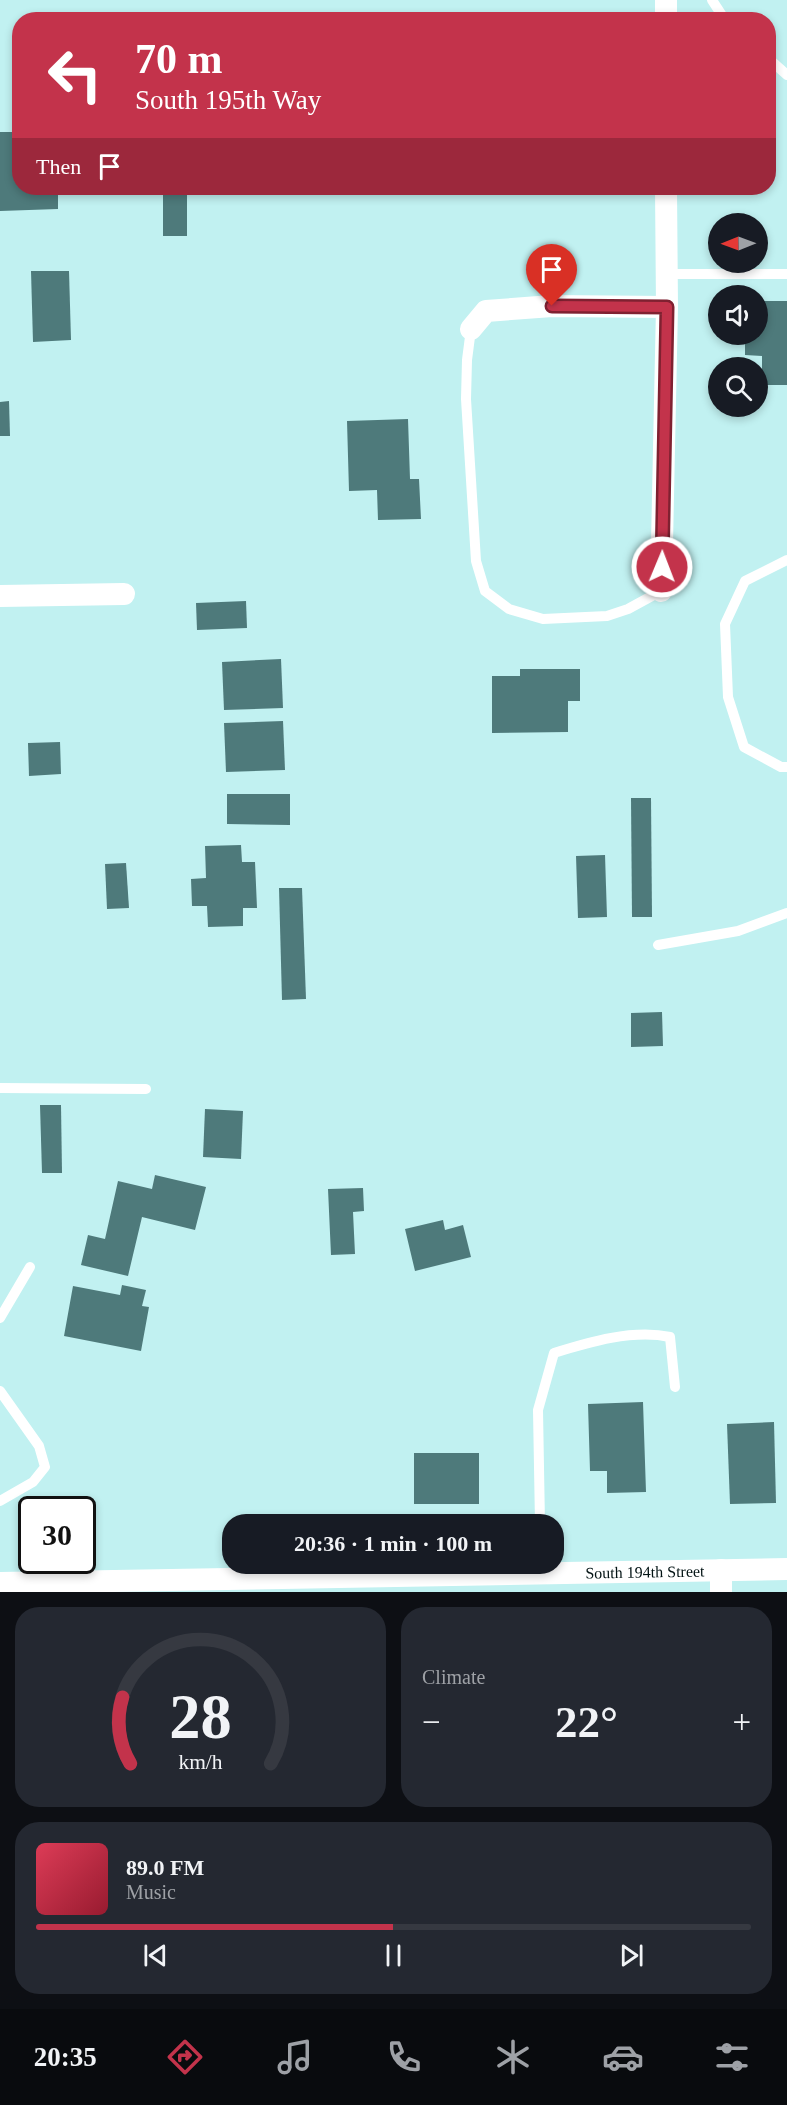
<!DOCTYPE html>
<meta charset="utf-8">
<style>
body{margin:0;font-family:"Times New Roman",serif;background:#242831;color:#f1f3f6;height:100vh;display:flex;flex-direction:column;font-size:22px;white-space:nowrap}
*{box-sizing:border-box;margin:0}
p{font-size:20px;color:#9ea1a6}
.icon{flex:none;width:33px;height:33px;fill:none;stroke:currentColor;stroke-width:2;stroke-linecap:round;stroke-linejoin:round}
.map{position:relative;height:1592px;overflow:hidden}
.panel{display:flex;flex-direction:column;gap:15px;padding:15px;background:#0d0f14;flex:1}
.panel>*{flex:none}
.guide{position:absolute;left:12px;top:12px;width:764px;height:183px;border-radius:24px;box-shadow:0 3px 9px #0003;background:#c3334b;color:#fff;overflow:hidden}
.needle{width:39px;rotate:269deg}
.buttons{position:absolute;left:708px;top:213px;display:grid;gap:12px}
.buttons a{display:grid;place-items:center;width:60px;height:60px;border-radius:50%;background:#171b24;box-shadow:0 3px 9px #0003;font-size:30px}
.speed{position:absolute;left:18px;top:1496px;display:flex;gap:12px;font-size:30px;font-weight:700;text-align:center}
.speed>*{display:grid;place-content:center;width:78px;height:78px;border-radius:50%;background:#171b24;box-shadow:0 3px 9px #0003;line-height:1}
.speed .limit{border:3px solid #111;border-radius:9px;background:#fff;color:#111}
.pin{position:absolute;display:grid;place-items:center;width:51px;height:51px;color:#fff;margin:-62px -26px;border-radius:50% 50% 50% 0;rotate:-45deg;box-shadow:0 0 6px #0007}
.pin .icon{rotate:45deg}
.me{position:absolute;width:66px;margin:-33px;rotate:1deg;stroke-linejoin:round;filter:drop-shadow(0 0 4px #0008)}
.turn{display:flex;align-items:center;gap:21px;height:126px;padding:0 24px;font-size:27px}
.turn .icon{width:78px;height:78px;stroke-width:2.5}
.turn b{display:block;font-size:42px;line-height:51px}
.then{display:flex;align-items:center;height:57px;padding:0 24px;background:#0003;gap:12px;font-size:22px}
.big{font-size:45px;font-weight:700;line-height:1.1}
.panel .tile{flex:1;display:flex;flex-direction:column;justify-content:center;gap:9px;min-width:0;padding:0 21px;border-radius:24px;background:#242831}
.panel .dial{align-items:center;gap:0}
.dial svg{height:156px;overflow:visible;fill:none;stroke:#363941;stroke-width:7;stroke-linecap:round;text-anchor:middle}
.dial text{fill:#f1f3f6;stroke:none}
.song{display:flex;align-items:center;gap:18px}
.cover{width:72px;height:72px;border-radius:9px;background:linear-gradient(135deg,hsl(350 70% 55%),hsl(350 70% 35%))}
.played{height:6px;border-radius:3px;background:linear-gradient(90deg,#c3334b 50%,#363941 50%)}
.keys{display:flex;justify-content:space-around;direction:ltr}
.heat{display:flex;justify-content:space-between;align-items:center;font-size:33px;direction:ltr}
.panel .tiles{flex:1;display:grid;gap:15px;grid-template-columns:1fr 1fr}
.tile:last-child{grid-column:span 2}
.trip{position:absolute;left:222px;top:1514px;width:342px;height:60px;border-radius:24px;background:#171b24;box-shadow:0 3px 9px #0003;font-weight:700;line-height:60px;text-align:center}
.menu{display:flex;height:96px;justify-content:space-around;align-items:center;background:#090b0e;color:#9ea1a6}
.menu .icon{width:42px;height:42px}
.menu .active{color:#c3334b}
.menu b{font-size:27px;color:#f1f3f6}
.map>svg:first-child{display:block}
.building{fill:#4e7a7b}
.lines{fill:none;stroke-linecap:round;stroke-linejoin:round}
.service{stroke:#fff;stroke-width:10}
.minor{stroke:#fff;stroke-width:22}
.route-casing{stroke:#7f2131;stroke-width:15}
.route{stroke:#c3334b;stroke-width:10}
.labels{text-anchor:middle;stroke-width:4.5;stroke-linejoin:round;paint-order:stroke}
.street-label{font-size:16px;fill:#031314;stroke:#fff}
</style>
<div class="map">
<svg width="787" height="1592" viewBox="0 0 787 1592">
<rect width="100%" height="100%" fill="#c1f1f1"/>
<g class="building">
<path d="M 0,132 L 20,132 L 20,188 L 58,188 L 58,209 L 0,211 Z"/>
<path d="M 498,188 L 549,188 L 549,189 L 498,191 Z"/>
<rect x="163" y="189" width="24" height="47"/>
<path d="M 31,271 L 69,271 L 71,340 L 33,342 Z"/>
<path d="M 758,301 L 787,301 L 787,385 L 762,385 L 762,356 L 745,355 L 745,334 L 758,334 Z"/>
<path d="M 9,401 L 10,436 L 0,436 L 0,402 Z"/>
<path d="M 408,419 L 410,479 L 419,479 L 421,519 L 378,520 L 377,490 L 349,491 L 347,421 Z"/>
<path d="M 246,601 L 247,628 L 197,630 L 196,603 Z"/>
<path d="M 281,659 L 283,708 L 224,710 L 222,662 Z"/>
<path d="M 520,669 L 580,669 L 580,701 L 568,701 L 568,732 L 492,733 L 492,676 L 520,676 Z"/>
<path d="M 283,721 L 285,770 L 226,772 L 224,723 Z"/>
<path d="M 60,742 L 61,774 L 29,776 L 28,743 Z"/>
<path d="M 227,794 L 290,794 L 290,825 L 227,824 Z"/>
<path d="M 631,798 L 651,798 L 652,917 L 632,917 Z"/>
<path d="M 241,845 L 242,862 L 255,862 L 257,908 L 243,908 L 243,926 L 208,927 L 207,906 L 192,906 L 191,879 L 206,878 L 205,846 Z"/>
<path d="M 605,855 L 607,917 L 578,918 L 576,856 Z"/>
<path d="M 126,863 L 129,908 L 107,909 L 105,864 Z"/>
<path d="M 279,888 L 302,888 L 306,999 L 282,1000 Z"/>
<path d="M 662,1012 L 663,1046 L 631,1047 L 631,1013 Z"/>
<path d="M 40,1105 L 61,1105 L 62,1173 L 42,1173 Z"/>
<path d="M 205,1109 L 243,1111 L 241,1159 L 203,1157 Z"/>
<path d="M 155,1175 L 206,1187 L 195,1230 L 142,1217 L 128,1276 L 81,1265 L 88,1235 L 105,1239 L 118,1181 L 152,1189 Z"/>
<path d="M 363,1188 L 364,1211 L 353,1212 L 355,1254 L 331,1255 L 328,1189 Z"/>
<path d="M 443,1220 L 445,1230 L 463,1225 L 471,1257 L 415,1271 L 405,1229 Z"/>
<path d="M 122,1285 L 146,1290 L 142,1306 L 149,1307 L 141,1351 L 64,1336 L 73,1286 L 120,1295 Z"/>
<path d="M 643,1402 L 646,1492 L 607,1493 L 607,1471 L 590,1471 L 588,1404 Z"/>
<path d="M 774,1422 L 776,1503 L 730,1504 L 727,1424 Z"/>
<rect x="414" y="1453" width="65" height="51"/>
</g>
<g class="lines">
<g class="service">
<path d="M 712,0 L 725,20"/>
<path d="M 768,58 L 787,75"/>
<path d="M 666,274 L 787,274"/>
<path d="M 471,329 L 467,360 L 466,399 L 476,561 L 485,591 L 509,609 L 543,619 L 607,616 L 628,609 L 661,591"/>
<path d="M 787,560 L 745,581 L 725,624 L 728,697 L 744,747 L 781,767 L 787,767"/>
<path d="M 658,945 L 738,931 L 787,913"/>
<path d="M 0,1088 L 146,1089"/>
<path d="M 0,1318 L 30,1267"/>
<path d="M 0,1391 L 39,1446 L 45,1467 L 33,1482 L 0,1501"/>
<path d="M 540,1524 L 538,1410 L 554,1353 C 589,1342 633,1329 670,1337 L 675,1387"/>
</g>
<g class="minor">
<path d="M 666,0 L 666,20"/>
<path d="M 471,329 L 486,311 L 552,306 L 667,307"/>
<path d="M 661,591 L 667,307 L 666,188"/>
<path d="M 0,596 L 124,594"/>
<path d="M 721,1570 L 721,1592"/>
<path id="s1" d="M 0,1583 L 787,1569"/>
</g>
</g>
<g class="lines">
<g class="route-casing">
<path id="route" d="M 552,306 L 667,307 L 662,567"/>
</g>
<use href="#route" class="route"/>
</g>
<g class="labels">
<g class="street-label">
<text dy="6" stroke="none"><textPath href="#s1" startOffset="645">South 194th Street</textPath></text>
</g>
</g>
</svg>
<div class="buttons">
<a><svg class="needle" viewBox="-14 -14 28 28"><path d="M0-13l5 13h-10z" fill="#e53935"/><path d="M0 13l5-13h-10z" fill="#9ea1a6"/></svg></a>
<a><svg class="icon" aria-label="sound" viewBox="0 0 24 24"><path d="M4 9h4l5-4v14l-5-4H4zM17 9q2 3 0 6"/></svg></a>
<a><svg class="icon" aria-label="search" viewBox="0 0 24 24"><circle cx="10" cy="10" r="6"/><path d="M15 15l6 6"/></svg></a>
</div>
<div class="speed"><div class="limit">30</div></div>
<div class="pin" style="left:552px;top:306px;background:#d93025"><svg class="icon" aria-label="arrive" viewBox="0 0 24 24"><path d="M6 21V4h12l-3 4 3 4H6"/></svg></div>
<svg class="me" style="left:662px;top:567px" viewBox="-20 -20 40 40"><circle r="17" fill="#c3334b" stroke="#fff" stroke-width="3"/><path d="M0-11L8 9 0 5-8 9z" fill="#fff"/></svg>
<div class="trip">20:36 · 1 min · 100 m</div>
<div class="guide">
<div class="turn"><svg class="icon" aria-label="left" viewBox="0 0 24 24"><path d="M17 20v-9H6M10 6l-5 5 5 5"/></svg><div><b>70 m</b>South 195th Way</div></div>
<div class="then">Then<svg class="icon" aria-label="arrive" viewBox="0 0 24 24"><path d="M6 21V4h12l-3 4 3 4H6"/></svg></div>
</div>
</div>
<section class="panel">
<div class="tiles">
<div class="tile dial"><svg viewBox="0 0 100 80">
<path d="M14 69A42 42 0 1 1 86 69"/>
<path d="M14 69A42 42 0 0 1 10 35" stroke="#c3334b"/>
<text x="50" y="56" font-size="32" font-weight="700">28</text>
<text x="50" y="72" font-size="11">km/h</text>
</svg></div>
<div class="tile"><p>Climate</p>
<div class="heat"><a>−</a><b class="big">22°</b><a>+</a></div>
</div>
<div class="tile">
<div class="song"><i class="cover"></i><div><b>89.0 FM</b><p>Music</p></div></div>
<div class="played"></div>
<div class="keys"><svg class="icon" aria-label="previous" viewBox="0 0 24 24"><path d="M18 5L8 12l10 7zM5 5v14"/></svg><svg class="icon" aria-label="pause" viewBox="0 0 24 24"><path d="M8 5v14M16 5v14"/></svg><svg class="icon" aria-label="next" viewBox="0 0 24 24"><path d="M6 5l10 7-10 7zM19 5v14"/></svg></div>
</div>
</div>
</section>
<nav class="menu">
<b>20:35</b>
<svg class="icon active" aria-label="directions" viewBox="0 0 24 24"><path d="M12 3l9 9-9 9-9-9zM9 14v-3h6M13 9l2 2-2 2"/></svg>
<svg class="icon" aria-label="music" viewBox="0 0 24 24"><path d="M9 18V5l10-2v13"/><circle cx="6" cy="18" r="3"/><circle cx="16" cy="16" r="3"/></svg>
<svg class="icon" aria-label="phone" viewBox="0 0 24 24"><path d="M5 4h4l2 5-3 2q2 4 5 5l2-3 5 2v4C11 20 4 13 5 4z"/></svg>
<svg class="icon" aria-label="climate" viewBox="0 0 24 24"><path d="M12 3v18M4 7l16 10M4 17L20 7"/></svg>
<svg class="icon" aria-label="car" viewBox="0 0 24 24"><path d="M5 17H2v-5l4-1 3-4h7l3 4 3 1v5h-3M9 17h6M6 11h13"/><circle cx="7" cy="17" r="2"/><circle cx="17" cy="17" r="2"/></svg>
<svg class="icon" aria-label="filters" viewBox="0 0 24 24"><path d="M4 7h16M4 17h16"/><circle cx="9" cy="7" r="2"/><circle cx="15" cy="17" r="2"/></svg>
</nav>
